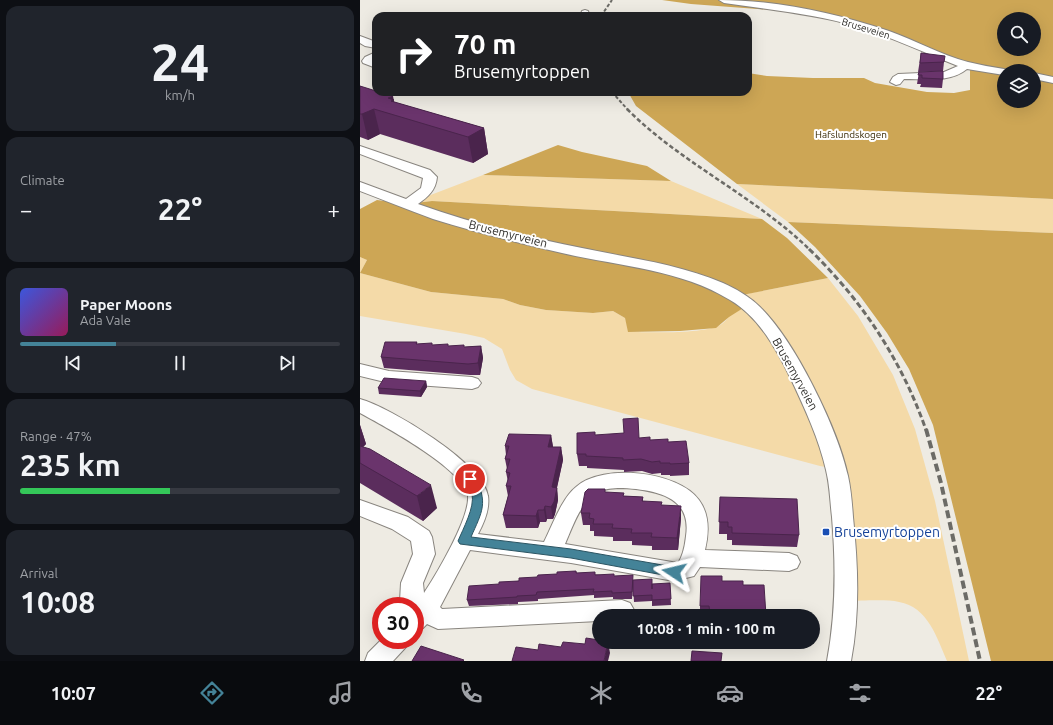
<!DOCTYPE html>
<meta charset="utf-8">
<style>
body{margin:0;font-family:Ubuntu,sans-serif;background:#20242c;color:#f1f3f6;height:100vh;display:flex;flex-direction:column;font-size:15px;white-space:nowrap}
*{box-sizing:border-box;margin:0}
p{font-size:13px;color:#9ea1a6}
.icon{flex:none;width:22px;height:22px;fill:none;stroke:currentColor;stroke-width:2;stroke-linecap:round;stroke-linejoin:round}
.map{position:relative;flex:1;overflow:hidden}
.sheet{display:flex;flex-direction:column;gap:6px;padding:6px;background:#0d0f14;width:360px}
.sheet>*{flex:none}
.hud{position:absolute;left:12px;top:12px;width:380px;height:84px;border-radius:12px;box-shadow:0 4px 16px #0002;background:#202124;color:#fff;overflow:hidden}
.controls{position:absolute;left:637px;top:12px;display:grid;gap:8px}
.controls a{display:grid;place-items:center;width:44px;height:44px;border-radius:50%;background:#171b24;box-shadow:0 4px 16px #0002;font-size:20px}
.speed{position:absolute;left:12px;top:597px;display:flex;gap:8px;font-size:20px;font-weight:700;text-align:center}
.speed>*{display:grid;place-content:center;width:52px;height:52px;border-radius:50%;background:#171b24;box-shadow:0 4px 16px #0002;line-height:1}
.speed .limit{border:6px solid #d22;background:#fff;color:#111}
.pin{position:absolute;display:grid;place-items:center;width:34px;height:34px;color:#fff;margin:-17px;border:2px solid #fff;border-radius:50%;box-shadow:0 1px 4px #0007}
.me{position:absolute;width:44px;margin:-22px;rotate:280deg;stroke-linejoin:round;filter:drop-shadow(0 0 3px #0008)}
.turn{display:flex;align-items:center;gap:14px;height:84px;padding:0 16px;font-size:18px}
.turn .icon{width:52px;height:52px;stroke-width:2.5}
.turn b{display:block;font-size:28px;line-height:34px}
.big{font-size:30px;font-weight:600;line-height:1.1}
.sheet .widget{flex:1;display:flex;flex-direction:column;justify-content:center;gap:6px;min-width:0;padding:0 14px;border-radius:12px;background:#20242c}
.sheet .dial{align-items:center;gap:0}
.dial b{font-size:52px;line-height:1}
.song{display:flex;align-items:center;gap:12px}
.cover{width:48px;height:48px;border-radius:6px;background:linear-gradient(135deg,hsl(230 70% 55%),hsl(330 70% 35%))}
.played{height:4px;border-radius:2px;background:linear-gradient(90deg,#448398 30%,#363941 30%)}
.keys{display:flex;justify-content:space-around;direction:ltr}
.heat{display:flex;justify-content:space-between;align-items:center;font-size:22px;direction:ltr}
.charge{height:6px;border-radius:3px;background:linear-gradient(90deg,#34c759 47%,#363941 0)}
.trip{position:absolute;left:232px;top:609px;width:228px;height:40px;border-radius:20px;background:#171b24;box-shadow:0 4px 16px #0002;font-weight:600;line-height:40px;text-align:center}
.tabs{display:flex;height:64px;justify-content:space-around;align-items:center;background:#090b0e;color:#9ea1a6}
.tabs .icon{width:28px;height:28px}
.tabs .active{color:#448398}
.tabs b{font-size:18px;color:#f1f3f6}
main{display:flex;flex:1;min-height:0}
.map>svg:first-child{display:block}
.green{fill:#f4daa8}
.forest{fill:#cda655;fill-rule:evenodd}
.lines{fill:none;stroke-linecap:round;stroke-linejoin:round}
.minor-casing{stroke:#89857f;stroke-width:2}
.minor{fill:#fff;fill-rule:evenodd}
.rail-far3{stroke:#6c6b66;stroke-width:2;stroke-dasharray:3.5 2;stroke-linecap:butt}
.rail-far2{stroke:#6c6b66;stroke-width:2.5;stroke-dasharray:4.5 2.5;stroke-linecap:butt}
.rail-far1{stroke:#6c6b66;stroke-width:3;stroke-dasharray:6 3;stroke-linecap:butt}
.rail{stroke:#6c6b66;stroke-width:4;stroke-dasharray:8 4;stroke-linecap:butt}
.wall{fill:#5b2d5d}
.shaded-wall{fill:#4a244c}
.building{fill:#6a346c;stroke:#4a244c}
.route{fill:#448398;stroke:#2c5563}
.transit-dot{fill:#1a4fb4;stroke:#fff;stroke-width:1.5}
.labels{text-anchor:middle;stroke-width:4;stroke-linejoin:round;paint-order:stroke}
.far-street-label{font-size:10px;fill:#2f2e2b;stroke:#fff}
.far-park-label{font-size:10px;fill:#362702;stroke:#fff}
.street-label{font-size:12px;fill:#2f2e2b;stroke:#fff}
.near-transit-label{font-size:14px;fill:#164399;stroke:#fff;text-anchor:start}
</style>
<main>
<section class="sheet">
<div class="widget dial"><b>24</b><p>km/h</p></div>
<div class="widget"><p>Climate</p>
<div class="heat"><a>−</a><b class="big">22°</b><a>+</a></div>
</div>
<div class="widget">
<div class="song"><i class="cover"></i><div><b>Paper Moons</b><p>Ada Vale</p></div></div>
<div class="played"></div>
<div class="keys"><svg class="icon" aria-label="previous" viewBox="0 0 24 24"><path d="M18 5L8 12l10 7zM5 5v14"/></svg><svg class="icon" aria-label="pause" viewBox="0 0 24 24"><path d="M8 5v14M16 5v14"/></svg><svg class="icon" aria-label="next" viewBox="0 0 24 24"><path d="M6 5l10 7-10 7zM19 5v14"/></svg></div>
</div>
<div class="widget"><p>Range · 47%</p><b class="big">235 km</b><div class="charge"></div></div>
<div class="widget"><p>Arrival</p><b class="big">10:08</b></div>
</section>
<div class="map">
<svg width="693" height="661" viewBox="0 0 693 661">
<rect width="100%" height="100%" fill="#eeebe3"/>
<g class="green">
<path d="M 123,175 L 311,181 L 402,219 L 72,201 L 47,204 Z"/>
<path d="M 377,184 L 693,199 L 693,233 L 428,222 Z"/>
<path d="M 0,257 L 7,260 L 0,273 L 71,292 L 143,299 L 160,305 L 186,310 L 233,313 L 253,311 L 265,318 L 269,332 C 289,332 349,335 363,323 C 371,317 373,306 376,296 L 468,278 L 498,316 L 533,375 L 555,429 L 575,501 L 609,661 L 587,661 C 577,638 568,607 539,602 C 526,599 501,601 487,601 L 476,469 L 460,466 L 172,389 L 156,380 L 150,370 L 142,349 L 124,338 L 106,334 L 0,316 Z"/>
</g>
<g class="forest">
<path d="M 302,0 L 693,0 L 693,199 L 377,184 L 276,106 L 268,92 L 388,92 L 388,73 L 407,76 L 453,78 L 504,78 L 515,83 L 567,92 L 594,93 L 610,90 L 610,68 L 527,34 L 452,13 L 331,4 ZM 644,19 L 674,19 L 674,49 L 644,49 ZM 644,71 L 674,71 L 674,101 L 644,101 Z"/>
<path d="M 198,145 L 222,152 L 287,166 L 311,181 L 123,175 Z"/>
<path d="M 17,200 L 47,204 L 72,201 L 402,219 L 427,238 L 468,278 L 377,296 L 388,305 L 369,317 L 356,328 L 320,331 L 268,332 L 265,318 L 253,311 L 233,313 L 186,310 L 160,305 L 143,299 L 71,292 L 0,273 L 7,260 L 0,257 L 0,209 Z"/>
<path d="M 428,222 L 693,233 L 693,661 L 631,661 L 573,425 L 549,369 L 527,333 L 500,296 L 455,247 Z"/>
</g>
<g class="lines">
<g class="minor-casing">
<g id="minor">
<path d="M 359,0 C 417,0 475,13 529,31 C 555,40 581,55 608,62 C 620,65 632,67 644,69 L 649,71 L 644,71 L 644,75 L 607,69 C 590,83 565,79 544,79 L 540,84 L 536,85 L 530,82 L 533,77 L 538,74 L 584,72 L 598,66 C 560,51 523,33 484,23 C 445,13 404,9 364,3 Z"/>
<path d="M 225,10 L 228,11 L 230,16 L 220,16 L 222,11 Z"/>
<path d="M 0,36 L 16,42 L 16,48 L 5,46 L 0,43 Z"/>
<path d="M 16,52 L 16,59 L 14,60 L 16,61 L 16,68 L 3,63 L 2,61 L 5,57 Z"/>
<path d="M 674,73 L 693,77 L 693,83 L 674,79 Z"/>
<path d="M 0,146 L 70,170 L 77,177 C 76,190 68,197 58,204 C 111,223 167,237 222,248 C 269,258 319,264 363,283 C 376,289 389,296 400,307 C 435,341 478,429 488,476 C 491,490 492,503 493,517 C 498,565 500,613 491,661 L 467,661 C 476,613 476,566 472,517 C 470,501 470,486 466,470 C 459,439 445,409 431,379 C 417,350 399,317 370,300 C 320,269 257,266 202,253 C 159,243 115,232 73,219 C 48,210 24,200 0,191 L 0,182 L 46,199 L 61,188 L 63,178 L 0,154 Z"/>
<path d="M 0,364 L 29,371 L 112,377 L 118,379 L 121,383 L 118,387 L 112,389 L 29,383 L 0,376 Z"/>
<path d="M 0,399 C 30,407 124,464 128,496 C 130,509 124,523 118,534 L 184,542 C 192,526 202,498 216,487 C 243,463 318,471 339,500 C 350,515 349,533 345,550 L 429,553 L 437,556 L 440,562 L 437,568 L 429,571 L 340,567 L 334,576 L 314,581 L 211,563 L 110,550 L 80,607 L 82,609 L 262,600 L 270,603 L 274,610 L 271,616 L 239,616 L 239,621 L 78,629 L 67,624 L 63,628 L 55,631 L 55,606 L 43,606 L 40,601 L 41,583 L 53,554 L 51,541 L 32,529 L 0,516 L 0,500 L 48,517 L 69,531 L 72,537 L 75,554 L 63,583 L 64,593 C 76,575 110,518 108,496 C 104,469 24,426 0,413 ZM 263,488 C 295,490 332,496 326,536 C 325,545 323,556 318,563 L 205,544 C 213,526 221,499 241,491 C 248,488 256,488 263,488 Z"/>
<path d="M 21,640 L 49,640 L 46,647 L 33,661 L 5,661 L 8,653 Z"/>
</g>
</g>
<use href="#minor" class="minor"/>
<g class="rail-far3">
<path d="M 241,16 L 252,0"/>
<path d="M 252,92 L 268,110"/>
</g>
<path class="rail-far2" d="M 267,109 C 322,164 395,196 450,250"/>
<path class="rail-far1" d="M 449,249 C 502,300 542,361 566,430"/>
<path class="rail" d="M 566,429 L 581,483 L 620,661"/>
</g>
<g class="wall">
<path d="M 16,27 L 16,41 L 13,29 Z"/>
<path d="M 561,53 L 584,62 L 583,71 L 558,72 Z"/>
<path d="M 559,72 L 583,79 L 582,88 L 560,87 L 561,84 L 557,84 Z"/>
<path d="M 0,86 L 34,102 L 124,128 L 128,154 L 113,163 L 20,134 L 8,140 L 0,137 Z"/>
<path d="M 57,342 L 57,344 L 105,347 L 121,346 L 123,358 L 120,375 L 110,375 L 24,368 L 21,357 Z"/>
<path d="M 66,381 L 67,387 L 61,397 L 19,394 L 18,388 Z"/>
<path d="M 0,425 L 6,444 L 3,447 L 77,508 L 63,521 L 0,483 Z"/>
<path d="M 191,435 L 193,447 L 201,447 L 203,460 L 197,488 L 198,500 L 195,514 L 193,519 L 187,519 L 186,522 L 180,522 L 178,528 L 146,528 L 143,515 L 148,496 L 146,486 L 148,482 L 146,472 L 147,469 L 145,459 L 146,455 L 145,446 Z"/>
<path d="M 236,435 L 279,438 L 290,440 L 308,442 L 329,463 L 329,475 L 310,476 L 310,475 L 301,475 L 301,473 L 292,474 L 282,471 L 264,472 L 264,470 L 227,468 L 227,466 L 219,466 L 217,454 Z"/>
<path d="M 246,492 L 264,496 L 283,497 L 283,501 L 302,505 L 321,518 L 318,550 L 292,550 L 292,546 L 272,545 L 272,541 L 253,541 L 253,537 L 234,536 L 234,531 L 230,531 L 230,525 L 223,525 L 221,513 Z"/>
<path d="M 360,497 L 439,535 L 437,547 L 372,545 L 372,540 L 367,540 L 367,534 L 359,534 Z"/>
<path d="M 216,571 L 217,573 L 254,576 L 273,580 L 292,589 L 310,583 L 311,605 L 292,606 L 292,601 L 274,602 L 273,587 L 272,599 L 253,599 L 253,597 L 234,598 L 234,595 L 178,599 L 178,601 L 158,602 L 158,604 L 109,606 L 107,600 L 139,584 Z"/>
<path d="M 362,581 L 383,585 L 406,616 L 340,616 L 340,606 Z"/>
</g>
<g class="shaded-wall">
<path d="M 33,96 L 37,116 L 28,98 Z"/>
<path d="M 14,109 L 20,134 L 8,140 L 2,114 Z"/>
<path d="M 124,128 L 128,154 L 113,163 L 108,137 Z"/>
<path d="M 121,346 L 123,358 L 120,375 L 118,363 Z"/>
<path d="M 66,381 L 67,387 L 61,397 L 60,391 Z"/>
<path d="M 0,425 L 6,444 L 0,450 Z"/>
<path d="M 191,435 L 193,447 L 190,459 L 188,447 Z"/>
<path d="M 201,447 L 203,460 L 194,500 L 192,487 Z"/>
<path d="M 71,485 L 77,508 L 63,521 L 57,496 Z"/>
<path d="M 197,488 L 198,500 L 195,514 L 193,519 L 191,507 Z"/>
<path d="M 185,506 L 187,519 L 186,522 L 184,510 Z"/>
<path d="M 321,506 L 321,518 L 318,550 L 317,538 Z"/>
<path d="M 178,510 L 180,522 L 178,528 L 176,516 Z"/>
<path d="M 248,642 L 250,653 L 248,661 L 244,661 Z"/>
</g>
<g class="building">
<path d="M 16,27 L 16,32 L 15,32 L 13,29 Z"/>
<path d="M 561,53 L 585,56 L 584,62 L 560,63 Z"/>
<path d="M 583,71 L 583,79 L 562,78 L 562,75 L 558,75 L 559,72 Z"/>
<path d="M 0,86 L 16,91 L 16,92 L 20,92 L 33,96 L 28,98 L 34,100 L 31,101 L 124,128 L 108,137 L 14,109 L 2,114 L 0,114 Z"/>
<path d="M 25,342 L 57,342 L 56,344 L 72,343 L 72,345 L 88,344 L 88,346 L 104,345 L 104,347 L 121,346 L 118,363 L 108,364 L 21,357 Z"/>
<path d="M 24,378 L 66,381 L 60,391 L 18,388 Z"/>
<path d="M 278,418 L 279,438 L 290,437 L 290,440 L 308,439 L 308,442 L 326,441 L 329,463 L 310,464 L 310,463 L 300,463 L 300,461 L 292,462 L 281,459 L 263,460 L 263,458 L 226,456 L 226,454 L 217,454 L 217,433 L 235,432 L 235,435 L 264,433 L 263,419 Z"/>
<path d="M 149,434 L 191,435 L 188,447 L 201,447 L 192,487 L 197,488 L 194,502 L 191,507 L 185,506 L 184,510 L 178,510 L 176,516 L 143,515 L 151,486 L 146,486 L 150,473 L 146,472 L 150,459 L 145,459 L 149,446 L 145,446 Z"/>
<path d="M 0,446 L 10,449 L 71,485 L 57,496 L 0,463 Z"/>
<path d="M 228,489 L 245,489 L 245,492 L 264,493 L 263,496 L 283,497 L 282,501 L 302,502 L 301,505 L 321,506 L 317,538 L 291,537 L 292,533 L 271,533 L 272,529 L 252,528 L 253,524 L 233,524 L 234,519 L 229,518 L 230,513 L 221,513 L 225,492 Z"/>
<path d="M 360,497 L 437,499 L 439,535 L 372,533 L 372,527 L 368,527 L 368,522 L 359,522 Z"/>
<path d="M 216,571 L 216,573 L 235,572 L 235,575 L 254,574 L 254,576 L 273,575 L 272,592 L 252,593 L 252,591 L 233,592 L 234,589 L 177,592 L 176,595 L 157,596 L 157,597 L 107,600 L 109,586 L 139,584 L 139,582 L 159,581 L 159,578 L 177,577 L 178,575 L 197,574 L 197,572 Z"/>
<path d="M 341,576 L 362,576 L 362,581 L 383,581 L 383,585 L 404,585 L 406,616 L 355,616 L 355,613 L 350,613 L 349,606 L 340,606 Z"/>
<path d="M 292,579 L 292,589 L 292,584 L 310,583 L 311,599 L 292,600 L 292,595 L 273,596 L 273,580 Z"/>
<path d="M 226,638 L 239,640 L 239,642 L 248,642 L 244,661 L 152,661 L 156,647 L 178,650 L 179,644 L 201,647 L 203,642 L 225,644 Z"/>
<path d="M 61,646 L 104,660 L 103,661 L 52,661 Z"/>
<path d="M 332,651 L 362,653 L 361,661 L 331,661 Z"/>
</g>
<path class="route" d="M 110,475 L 114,476 C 129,502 122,512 111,537 L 211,549 L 314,567 L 318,568 L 320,572 L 318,575 L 314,577 L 211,558 L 100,544 L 98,541 C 103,529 115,507 112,494 C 111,489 107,484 105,479 L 107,476 Z"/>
<rect class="transit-dot" x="462" y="528" width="8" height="8" rx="2"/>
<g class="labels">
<g class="far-street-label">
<text transform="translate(506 28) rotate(17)" y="4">Bruseveien</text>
</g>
<g class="far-park-label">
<text x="491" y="138">Hafslundskogen</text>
</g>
<g class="street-label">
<text transform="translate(148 234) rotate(14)" y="4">Brusemyrveien</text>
<text transform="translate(435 374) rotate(61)" y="4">Brusemyrveien</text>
</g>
<g class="near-transit-label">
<text x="474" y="537">Brusemyrtoppen</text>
</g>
</g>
</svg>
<div class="controls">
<a><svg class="icon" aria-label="search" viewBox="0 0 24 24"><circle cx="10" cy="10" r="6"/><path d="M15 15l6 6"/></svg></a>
<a><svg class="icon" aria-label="layers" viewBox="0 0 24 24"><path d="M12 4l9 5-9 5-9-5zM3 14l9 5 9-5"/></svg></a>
</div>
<div class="speed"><div class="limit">30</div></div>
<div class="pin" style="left:110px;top:479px;background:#d93025"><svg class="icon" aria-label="arrive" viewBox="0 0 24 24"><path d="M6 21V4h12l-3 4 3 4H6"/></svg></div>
<svg class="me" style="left:314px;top:572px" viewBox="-20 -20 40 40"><path d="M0-17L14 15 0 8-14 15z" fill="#448398" stroke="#fff" stroke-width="4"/></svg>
<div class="trip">10:08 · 1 min · 100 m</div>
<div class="hud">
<div class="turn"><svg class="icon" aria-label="right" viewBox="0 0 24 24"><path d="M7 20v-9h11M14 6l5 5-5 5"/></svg><div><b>70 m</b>Brusemyrtoppen</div></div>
</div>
</div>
</main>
<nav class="tabs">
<b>10:07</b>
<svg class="icon active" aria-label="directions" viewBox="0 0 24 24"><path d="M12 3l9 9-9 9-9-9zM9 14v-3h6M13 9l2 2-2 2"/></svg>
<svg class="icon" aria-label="music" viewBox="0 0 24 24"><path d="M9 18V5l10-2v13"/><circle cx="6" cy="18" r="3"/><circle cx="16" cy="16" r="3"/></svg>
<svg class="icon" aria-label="phone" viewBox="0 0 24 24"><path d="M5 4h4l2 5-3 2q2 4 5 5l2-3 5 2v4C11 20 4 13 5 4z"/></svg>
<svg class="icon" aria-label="climate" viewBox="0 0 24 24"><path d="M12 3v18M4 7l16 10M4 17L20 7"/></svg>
<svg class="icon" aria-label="car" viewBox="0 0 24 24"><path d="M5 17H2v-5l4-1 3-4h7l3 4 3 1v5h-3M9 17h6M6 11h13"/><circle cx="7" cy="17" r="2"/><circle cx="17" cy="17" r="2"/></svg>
<svg class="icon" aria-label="filters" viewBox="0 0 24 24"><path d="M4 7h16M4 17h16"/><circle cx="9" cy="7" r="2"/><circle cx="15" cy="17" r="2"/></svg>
<b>22°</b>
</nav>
